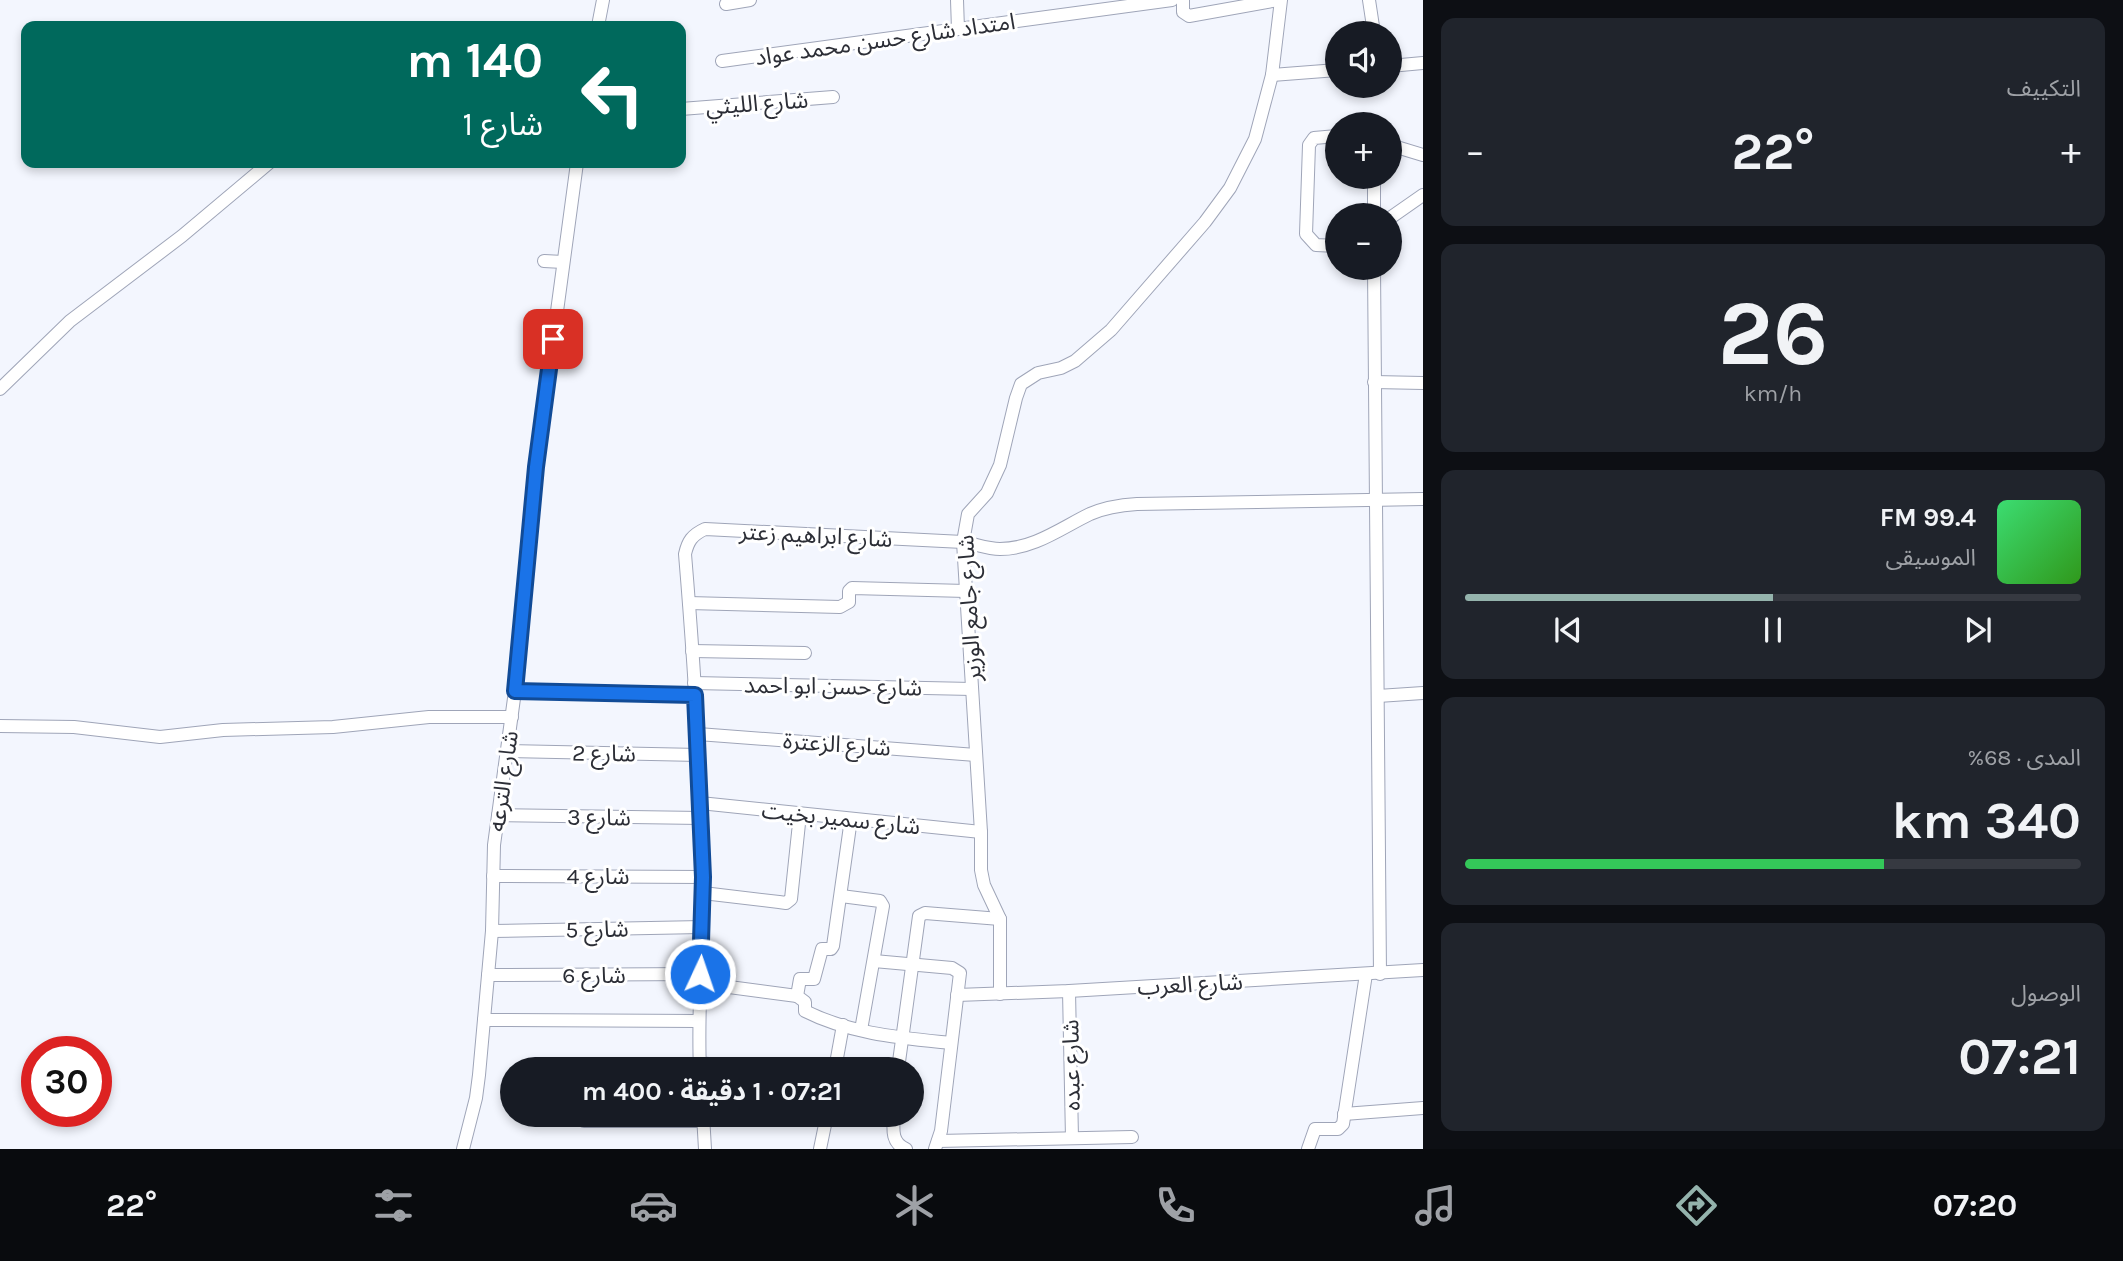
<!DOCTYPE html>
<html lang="ar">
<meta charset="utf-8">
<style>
body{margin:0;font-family:Karla,"Noto Sans Arabic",sans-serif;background:#20242c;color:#f1f3f6;direction:rtl;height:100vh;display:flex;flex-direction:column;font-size:26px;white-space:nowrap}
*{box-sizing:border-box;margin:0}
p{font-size:23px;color:#9ea1a6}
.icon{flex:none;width:38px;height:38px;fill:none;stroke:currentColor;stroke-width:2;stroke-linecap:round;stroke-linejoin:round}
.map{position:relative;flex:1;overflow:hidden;direction:ltr}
.side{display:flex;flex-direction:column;gap:18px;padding:18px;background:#0d0f14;width:700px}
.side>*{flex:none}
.guide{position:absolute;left:21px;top:21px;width:665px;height:147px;border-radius:14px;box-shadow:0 4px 10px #0003;direction:rtl;background:#00695c;color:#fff;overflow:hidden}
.controls{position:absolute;left:1325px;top:21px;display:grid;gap:14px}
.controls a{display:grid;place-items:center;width:77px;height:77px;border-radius:50%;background:#171b24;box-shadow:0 4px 10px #0003;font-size:35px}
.speed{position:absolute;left:21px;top:1036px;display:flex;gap:14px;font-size:35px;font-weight:700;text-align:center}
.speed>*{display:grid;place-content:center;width:91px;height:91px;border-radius:50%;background:#171b24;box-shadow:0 4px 10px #0003;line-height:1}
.speed .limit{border:10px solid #d22;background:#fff;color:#111}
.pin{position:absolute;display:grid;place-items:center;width:60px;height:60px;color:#fff;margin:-30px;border-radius:14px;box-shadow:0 4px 10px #0006}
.me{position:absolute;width:77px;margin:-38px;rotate:3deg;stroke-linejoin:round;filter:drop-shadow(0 0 5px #0008)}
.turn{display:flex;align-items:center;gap:24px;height:147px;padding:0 28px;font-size:32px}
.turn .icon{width:91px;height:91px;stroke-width:2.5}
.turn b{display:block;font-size:49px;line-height:60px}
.big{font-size:52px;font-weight:700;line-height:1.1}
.side .tile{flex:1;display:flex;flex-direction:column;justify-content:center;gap:10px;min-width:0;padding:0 24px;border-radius:14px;background:#20242c}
.side .dial{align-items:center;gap:0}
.dial b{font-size:91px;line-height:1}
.song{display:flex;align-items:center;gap:21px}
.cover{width:84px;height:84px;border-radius:10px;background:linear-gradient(135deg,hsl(140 70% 55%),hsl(110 70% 35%))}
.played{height:7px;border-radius:4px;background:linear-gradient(90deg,#94b3ac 50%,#363941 50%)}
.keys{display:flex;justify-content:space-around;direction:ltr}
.heat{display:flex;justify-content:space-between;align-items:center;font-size:38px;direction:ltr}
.charge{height:10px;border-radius:5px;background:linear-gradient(90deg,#34c759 68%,#363941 0)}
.trip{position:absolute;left:500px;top:1057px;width:424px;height:70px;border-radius:35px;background:#171b24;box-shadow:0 4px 10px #0003;font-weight:700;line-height:70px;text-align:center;direction:rtl}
.tab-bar{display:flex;height:112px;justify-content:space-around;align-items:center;background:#090b0e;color:#9ea1a6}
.tab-bar .icon{width:49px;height:49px}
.tab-bar .selected{color:#94b3ac}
.tab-bar b{font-size:32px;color:#f1f3f6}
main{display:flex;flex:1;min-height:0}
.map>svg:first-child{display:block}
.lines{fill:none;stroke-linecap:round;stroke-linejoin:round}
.street-casing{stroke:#9fa5b8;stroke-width:14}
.street{stroke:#fff;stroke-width:12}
.route-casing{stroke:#114b97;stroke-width:18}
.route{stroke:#1a73e8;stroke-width:12}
.labels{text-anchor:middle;stroke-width:6;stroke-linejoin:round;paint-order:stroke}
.street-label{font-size:23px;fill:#2c2e36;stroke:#fff}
</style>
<main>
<section class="side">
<div class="tile"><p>التكييف</p>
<div class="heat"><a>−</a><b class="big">22°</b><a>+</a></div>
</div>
<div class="tile dial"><b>26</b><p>km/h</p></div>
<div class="tile">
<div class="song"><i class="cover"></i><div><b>99.4 FM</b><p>الموسيقى</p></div></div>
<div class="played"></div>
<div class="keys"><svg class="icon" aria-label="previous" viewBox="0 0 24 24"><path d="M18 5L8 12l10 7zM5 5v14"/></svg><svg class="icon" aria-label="pause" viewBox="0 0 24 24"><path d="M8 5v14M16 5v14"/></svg><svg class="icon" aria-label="next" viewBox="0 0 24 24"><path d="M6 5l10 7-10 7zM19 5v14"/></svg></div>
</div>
<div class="tile"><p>المدى · 68%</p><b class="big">340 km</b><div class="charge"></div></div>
<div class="tile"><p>الوصول</p><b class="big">07:21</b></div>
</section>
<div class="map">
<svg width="1423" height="1149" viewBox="0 0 1423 1149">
<rect width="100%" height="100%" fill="#f3f6fe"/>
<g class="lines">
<g class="street-casing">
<g id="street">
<path d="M 957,0 L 958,29"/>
<path d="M 1183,0 L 1183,12 L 1189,16 L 1278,0"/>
<path d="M 1369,0 L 1374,33"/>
<path d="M 726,4 L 750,0"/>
<path d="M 598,26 L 603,0"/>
<path d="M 722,61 L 1172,0"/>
<path d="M 1390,66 L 1423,63"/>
<path d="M 1272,75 L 1337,70"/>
<path d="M 681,109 L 833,97"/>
<path d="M 1337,136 L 1314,138 L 1309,145 L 1306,234 L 1316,245 L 1337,246"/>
<path d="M 1390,145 L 1423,155"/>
<path d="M 1374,215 L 1374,177"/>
<path d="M 1390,218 L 1423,195"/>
<path d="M 544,261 L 563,262"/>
<path d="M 1374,268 L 1380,974"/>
<path d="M 1374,382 L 1423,383"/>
<path d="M 0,389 L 70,321 L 182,236 L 269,163"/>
<path d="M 689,603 L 840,607 L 849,602 L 849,591 L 852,588 L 966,591"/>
<path d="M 692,651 L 805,653"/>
<path d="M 694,683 L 972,689"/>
<path d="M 515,691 L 695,695"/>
<path d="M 1378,696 L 1423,693"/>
<path d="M 0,726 L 74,727 L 160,737 L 223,730 L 333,727 L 429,717 L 512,717"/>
<path d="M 698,734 L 976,755"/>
<path d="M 508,751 L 699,755"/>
<path d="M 700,803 L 981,832"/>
<path d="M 498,815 L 701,818"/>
<path d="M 851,819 L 833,946 L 831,949 L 822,949 L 814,979 L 800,979 L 797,996 L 805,1002 L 805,1011 C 850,1034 903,1038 951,1043"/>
<path d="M 493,876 L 703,877"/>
<path d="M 703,893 L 779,902 L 786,903 L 791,899 L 800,814"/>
<path d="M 841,896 L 880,901 L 883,906 L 861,1030"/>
<path d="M 492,931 L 702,927"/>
<path d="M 874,961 L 952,968 L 960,973 L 941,1131 L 935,1149"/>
<path d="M 488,975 L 700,974"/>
<path d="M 699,983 L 797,996"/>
<path d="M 1069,991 L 1072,1138"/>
<path d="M 1000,994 L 1000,919 L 984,885 L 981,870 L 981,832 L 963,542 L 968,514 L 987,493 L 1000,465 L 1016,398 L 1021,384 L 1038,373 L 1061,368 L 1075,361 L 1111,330 L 1205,222 L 1230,188 L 1255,139 L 1272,75 L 1281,0"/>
<path d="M 957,995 L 1069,991 L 1423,970"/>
<path d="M 484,1020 L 699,1021"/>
<path d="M 699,1063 L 755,1069"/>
<path d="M 592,1067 L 700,1068"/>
<path d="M 700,1069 C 697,1005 704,942 703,878 C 701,770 694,662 685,554 C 688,541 692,535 705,529 L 963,542 C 975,544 988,549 1000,549 C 1034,549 1061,528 1090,514 C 1106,507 1121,505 1137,504 L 1423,499"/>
<path d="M 835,1069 L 843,1025"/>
<path d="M 898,1069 L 919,916 L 925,913 L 1000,919"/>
<path d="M 1344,1114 L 1423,1108"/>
<path d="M 703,1115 L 705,1149"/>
<path d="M 894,1115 C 893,1129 891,1143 906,1149"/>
<path d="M 584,1121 L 703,1121"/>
<path d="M 938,1141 L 1132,1137"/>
<path d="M 463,1149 L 476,1098 L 479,1075 L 492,931 L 494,845 L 515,691 L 536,467 L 577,163"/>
<path d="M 820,1149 L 827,1115"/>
<path d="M 1308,1149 L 1315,1129 L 1338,1129 L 1343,1124 L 1366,974"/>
</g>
</g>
<use href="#street" class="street"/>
</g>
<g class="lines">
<g class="route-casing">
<path id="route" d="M 553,339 L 536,467 L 515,691 L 695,695 L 703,877 L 700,974"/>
</g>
<use href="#route" class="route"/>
</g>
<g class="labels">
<g class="street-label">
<text transform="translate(885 39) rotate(-8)" y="8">امتداد شارع حسن محمد عواد</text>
<text transform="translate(757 103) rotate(-4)" y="8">شارع الليثي</text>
<text transform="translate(816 535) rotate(3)" y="8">شارع ابراهيم زعتر</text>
<text transform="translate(969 608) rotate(-93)" y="8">شارع جامع الوزير</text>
<text transform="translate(833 686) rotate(1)" y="8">شارع حسن ابو احمد</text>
<text transform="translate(837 744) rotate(4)" y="8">شارع الزعترة</text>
<text transform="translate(604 753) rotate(1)" y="8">شارع 2</text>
<text transform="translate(503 781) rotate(-82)" y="8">شارع الترعه</text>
<text transform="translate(599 817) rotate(1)" y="8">شارع 3</text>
<text transform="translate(841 818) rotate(6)" y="8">شارع سمير بخيت</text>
<text x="598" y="884">شارع 4</text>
<text transform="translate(597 929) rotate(-1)" y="8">شارع 5</text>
<text x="594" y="983">شارع 6</text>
<text transform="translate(1190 984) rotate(-3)" y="8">شارع العرب</text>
<text transform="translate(1071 1065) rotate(-91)" y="8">شارع عبده</text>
</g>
</g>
</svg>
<div class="controls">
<a><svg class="icon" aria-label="sound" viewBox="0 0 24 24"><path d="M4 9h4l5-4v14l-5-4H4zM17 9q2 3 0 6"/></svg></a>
<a>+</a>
<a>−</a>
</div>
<div class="speed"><div class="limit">30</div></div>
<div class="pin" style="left:553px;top:339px;background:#d93025"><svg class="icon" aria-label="arrive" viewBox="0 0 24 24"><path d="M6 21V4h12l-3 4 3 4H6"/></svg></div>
<svg class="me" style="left:700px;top:974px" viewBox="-20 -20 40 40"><circle r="17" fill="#1a73e8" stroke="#fff" stroke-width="3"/><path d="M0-11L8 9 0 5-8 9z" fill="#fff"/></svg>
<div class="trip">07:21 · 1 دقيقة · 400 m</div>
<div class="guide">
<div class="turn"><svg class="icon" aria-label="left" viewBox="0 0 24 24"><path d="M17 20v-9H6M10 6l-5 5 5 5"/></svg><div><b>140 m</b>شارع 1</div></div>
</div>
</div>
</main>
<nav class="tab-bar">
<b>07:20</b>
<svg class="icon selected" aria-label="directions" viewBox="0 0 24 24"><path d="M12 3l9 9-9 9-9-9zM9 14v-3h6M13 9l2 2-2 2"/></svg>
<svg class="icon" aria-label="music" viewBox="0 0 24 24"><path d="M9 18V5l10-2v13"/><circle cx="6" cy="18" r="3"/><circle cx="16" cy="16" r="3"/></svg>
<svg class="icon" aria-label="phone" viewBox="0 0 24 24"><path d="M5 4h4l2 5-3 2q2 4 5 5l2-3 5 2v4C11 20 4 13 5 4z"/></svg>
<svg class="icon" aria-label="climate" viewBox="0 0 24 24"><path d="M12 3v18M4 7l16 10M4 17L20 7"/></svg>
<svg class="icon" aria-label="car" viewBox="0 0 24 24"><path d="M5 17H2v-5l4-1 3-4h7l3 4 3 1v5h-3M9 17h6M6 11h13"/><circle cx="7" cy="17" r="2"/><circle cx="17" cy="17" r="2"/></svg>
<svg class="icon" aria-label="filters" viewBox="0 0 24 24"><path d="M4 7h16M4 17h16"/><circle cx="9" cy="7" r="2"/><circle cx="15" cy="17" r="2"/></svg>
<b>22°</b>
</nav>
